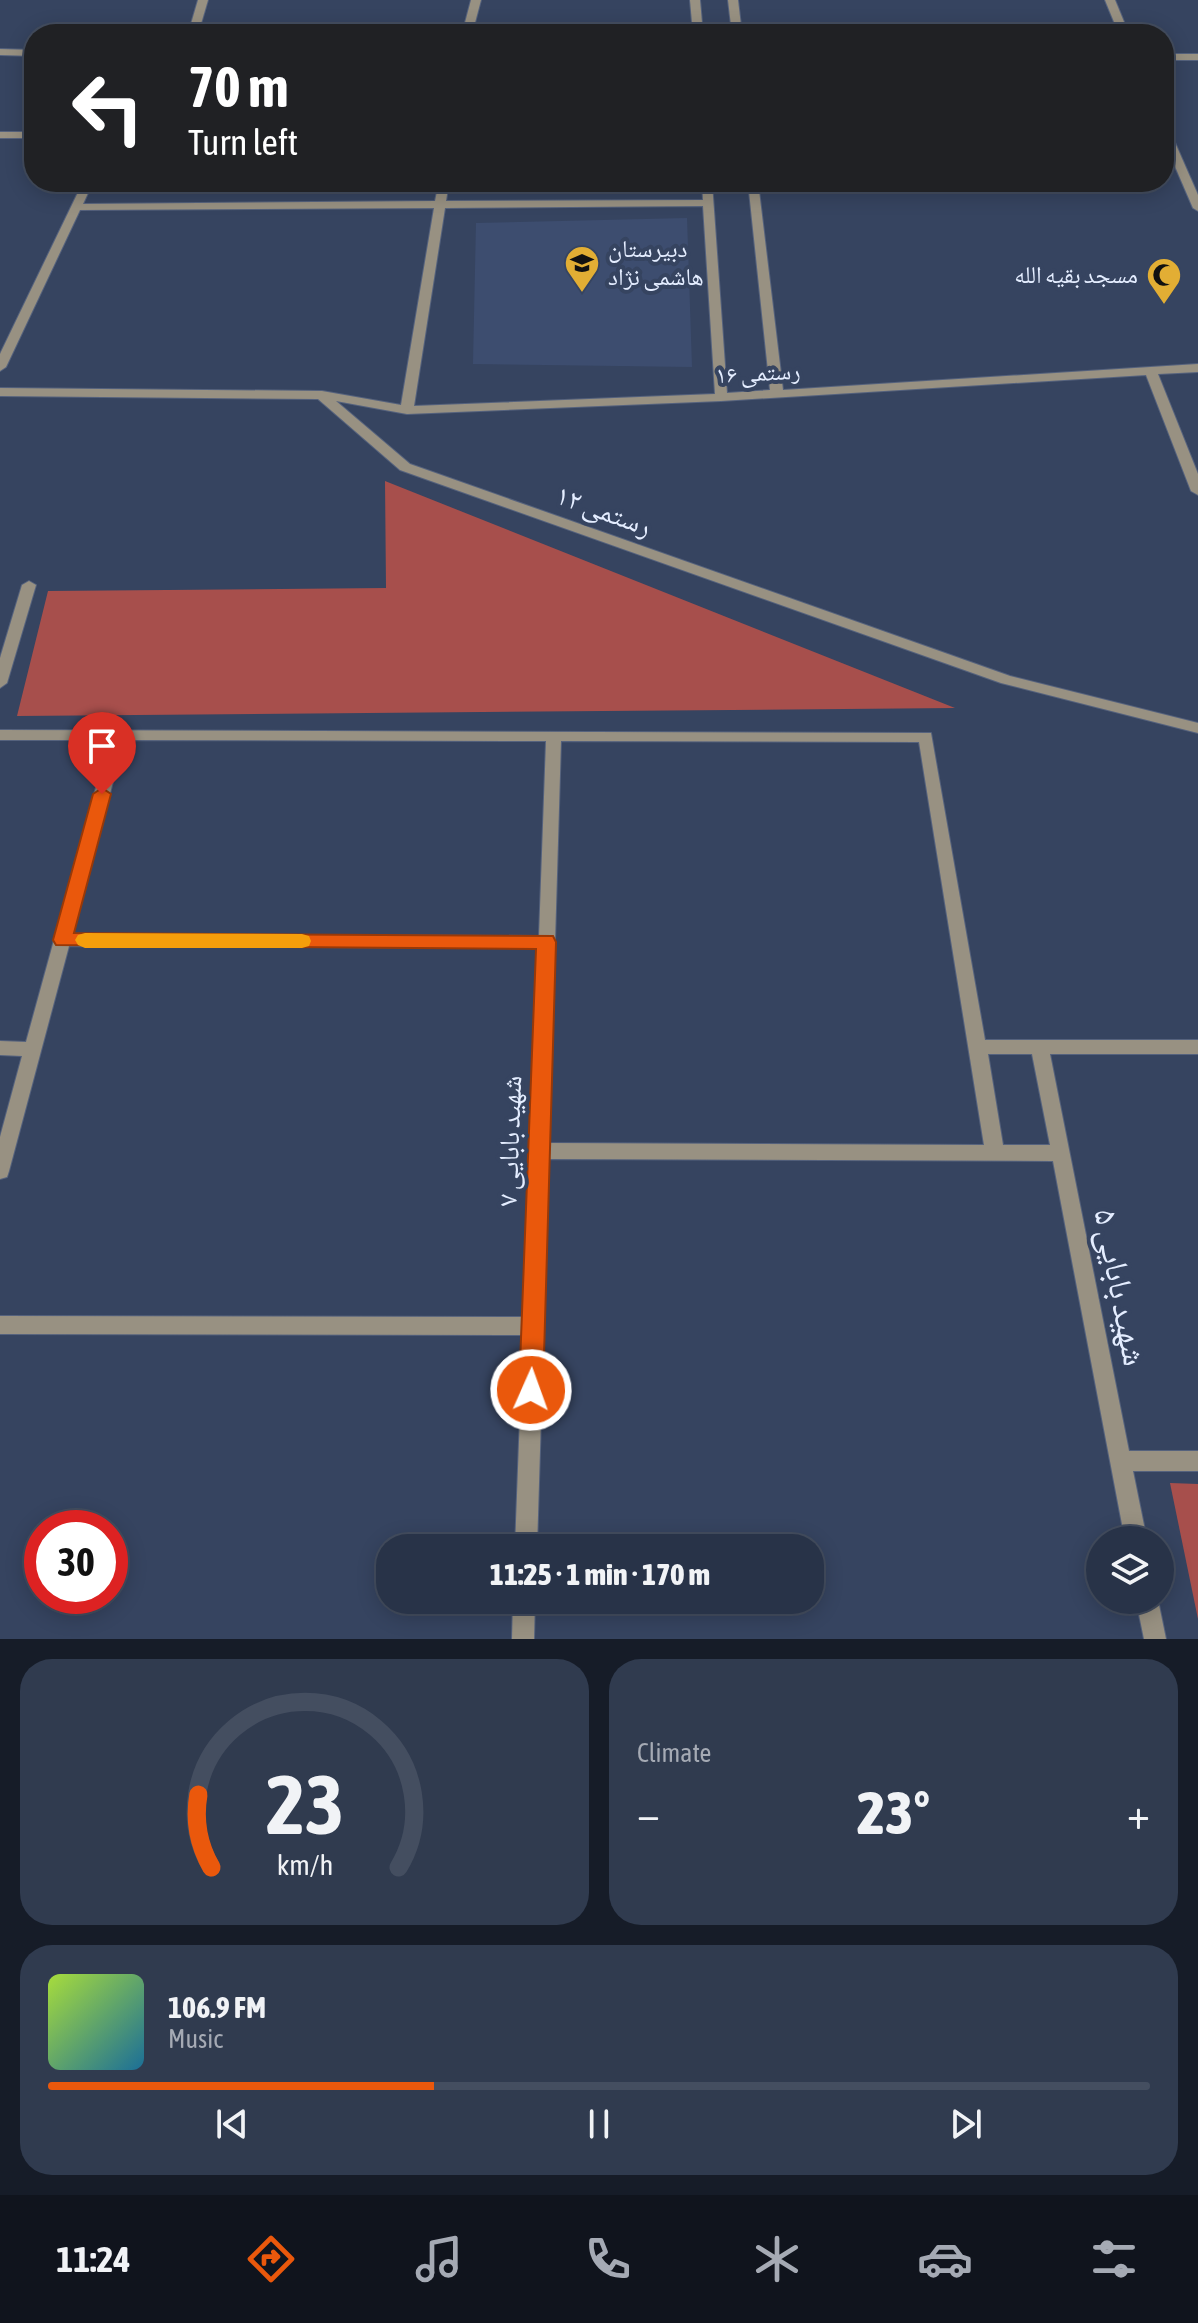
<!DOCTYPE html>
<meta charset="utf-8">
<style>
body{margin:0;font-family:"Asap Condensed","Noto Naskh Arabic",sans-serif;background:#303b4f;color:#f1f3f6;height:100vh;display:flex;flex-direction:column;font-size:30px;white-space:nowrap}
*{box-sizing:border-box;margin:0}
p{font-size:26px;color:#a5aab4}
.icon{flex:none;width:44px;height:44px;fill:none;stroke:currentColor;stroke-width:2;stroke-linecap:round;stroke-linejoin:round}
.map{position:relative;height:1639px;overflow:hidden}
.sheet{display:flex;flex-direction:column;gap:20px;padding:20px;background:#161c28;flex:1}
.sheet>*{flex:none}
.banner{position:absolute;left:24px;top:24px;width:1150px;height:168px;border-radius:32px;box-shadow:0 4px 20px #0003,0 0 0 2px #444e60;background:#202124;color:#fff;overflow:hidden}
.controls{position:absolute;left:1086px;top:1526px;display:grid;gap:16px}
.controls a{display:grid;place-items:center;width:88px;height:88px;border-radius:50%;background:#283348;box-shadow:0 4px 20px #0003,0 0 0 2px #444e60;font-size:40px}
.speed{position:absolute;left:24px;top:1510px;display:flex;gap:16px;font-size:40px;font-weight:700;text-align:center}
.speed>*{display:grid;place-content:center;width:104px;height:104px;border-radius:50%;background:#283348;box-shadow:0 4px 20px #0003,0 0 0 2px #444e60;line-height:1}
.speed .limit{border:12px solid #d22;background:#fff;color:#111}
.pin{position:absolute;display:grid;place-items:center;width:68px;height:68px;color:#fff;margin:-82px -34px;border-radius:50% 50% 50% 0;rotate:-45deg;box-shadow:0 0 8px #0007}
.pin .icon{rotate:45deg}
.me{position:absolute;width:88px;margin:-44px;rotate:2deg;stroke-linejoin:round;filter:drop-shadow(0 0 6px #0008)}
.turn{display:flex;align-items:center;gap:28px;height:168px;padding:0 32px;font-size:36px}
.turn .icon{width:104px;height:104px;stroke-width:2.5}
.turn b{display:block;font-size:56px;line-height:68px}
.big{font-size:60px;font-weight:800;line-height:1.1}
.sheet .widget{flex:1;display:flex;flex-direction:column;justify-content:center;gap:12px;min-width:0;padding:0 28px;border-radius:32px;background:#303b4f}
.sheet .dial{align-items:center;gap:0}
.dial svg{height:208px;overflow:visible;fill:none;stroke:#444e60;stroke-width:7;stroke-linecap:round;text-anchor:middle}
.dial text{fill:#f1f3f6;stroke:none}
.song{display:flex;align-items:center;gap:24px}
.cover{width:96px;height:96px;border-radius:12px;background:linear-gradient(135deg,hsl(80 70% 55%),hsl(200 70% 35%))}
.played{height:8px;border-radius:4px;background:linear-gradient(90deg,#ea580c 35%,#444e60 35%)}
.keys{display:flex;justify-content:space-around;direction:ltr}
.heat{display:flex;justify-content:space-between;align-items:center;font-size:44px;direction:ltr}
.sheet .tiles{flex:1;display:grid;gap:20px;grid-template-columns:1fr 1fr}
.widget:last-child{grid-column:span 2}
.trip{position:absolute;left:376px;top:1534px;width:448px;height:80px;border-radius:32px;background:#283348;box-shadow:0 4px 20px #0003,0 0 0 2px #444e60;font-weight:800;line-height:80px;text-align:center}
.menu{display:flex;height:128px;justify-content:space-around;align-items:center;background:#10141d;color:#a5aab4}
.menu .icon{width:56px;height:56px}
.menu .on{color:#ea580c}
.menu b{font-size:36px;color:#f1f3f6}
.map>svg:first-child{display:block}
.built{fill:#3d4d6f}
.green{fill:#a74f4c}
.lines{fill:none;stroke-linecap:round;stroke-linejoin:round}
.minor-casing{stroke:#55627d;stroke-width:2}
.minor{fill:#989182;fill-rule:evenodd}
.route{fill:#ea580c;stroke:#983908;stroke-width:2}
.slow{fill:#f59e0b}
.labels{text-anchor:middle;stroke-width:8;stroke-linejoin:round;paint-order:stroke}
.far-poi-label{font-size:24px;fill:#e4edff;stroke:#364460;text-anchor:start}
.far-street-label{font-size:24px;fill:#e4edff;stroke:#364460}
.street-label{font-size:28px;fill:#e4edff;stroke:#364460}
.near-street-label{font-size:34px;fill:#e4edff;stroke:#364460}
</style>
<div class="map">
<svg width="1198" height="1639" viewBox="0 0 1198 1639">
<rect width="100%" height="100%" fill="#364460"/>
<path class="built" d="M 687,218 L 692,367 L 473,364 L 476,223 Z"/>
<g class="green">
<path d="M 385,481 L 955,708 L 17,716 L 48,591 L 386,588 Z"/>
<path d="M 1170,1483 L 1198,1484 L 1198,1619 Z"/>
</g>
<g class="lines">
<g class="minor-casing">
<g id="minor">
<path d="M 198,0 L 208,0 L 198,34 L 188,34 Z"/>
<path d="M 471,0 L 481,0 L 472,34 L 462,34 Z"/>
<path d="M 690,0 L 700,0 L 703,34 L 693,34 Z"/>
<path d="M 728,0 L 738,0 L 742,34 L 732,34 Z"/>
<path d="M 1105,0 L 1115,0 L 1129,34 L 1119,34 Z"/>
<path d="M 0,49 L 34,50 L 34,56 L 0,55 Z"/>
<rect x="1164" y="54" width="34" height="6"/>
<path d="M 1164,126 L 1169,129 L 1198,195 L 1198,211 L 1193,208 L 1164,141 Z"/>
<rect x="0" y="132" width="34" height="6"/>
<path d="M 83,182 L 93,182 L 83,204 L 435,201 L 439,182 L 449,182 L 446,201 L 703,200 L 702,182 L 712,182 L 727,393 L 770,390 L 748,182 L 758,182 L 783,390 L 1198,364 L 1198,372 L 1158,374 L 1198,474 L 1198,495 L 1191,491 L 1146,375 L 721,401 L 407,414 L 336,401 L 410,464 L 1010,676 L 1198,723 L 1198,733 L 1001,683 L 400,470 L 318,399 L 0,396 L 0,388 L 322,391 L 401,405 L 434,208 L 80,210 L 6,367 L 0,371 L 0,354 ZM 703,206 L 715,394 L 414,406 L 445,208 Z"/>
<path d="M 29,581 L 36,585 L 7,683 L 0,688 L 0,658 L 22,585 Z"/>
<path d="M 0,730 L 931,733 L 985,1040 L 1198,1040 L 1198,1054 L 1050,1054 L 1129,1451 L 1198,1451 L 1198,1471 L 1133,1471 L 1147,1540 L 1125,1540 L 1053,1161 L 549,1159 L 537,1548 L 515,1548 L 523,1335 L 0,1334 L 0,1316 L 524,1317 L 538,948 L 69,946 L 9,1171 L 7,1177 L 0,1179 L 0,1137 L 22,1056 L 0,1055 L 0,1041 L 26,1042 L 109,740 L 0,740 ZM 124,740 L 546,741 L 539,936 L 73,934 ZM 561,741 L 919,742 L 984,1145 L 549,1143 ZM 988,1054 L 1032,1054 L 1050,1145 L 1003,1145 Z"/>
<path d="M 513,1600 L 535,1600 L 534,1639 L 512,1639 Z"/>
<path d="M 1136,1600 L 1158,1600 L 1166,1639 L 1144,1639 Z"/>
</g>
</g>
<use href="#minor" class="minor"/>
</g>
<path class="route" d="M 102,788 L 111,794 L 74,933 L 553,936 L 556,942 L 543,1390 L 540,1397 L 531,1401 L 523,1397 L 519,1390 L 536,949 L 56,945 L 53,940 L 93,794 Z"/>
<path class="slow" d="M 85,933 L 302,934 L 309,936 L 311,941 L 309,946 L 302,948 L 85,948 L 78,945 L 75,940 L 78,935 Z"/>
<defs>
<g id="school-pin" transform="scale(1.8)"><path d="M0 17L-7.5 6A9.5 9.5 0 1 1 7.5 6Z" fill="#e2ae34" stroke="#364460"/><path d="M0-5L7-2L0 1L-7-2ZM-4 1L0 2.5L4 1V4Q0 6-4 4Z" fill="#111"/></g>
<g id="mosque-pin" transform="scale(1.8)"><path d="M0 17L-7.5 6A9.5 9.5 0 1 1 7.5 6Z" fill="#e2ae34" stroke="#364460"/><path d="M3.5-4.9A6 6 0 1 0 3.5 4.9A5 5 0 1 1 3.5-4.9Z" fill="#111"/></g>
</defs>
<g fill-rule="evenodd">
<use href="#school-pin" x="582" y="263"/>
<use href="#mosque-pin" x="1164" y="275"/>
</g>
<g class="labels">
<g class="far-poi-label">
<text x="608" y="257">دبیرستان<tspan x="608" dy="28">هاشمی نژاد</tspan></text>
<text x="1138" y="283" text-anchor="end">مسجد بقیه الله</text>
</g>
<g class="far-street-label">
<text transform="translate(758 373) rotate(-3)" y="8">رستمی ۱۶</text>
</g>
<g class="street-label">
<text transform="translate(604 510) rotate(20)" y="10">رستمی ۱۲</text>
<text transform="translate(509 1141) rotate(-88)" y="10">شهید بابایی ۷</text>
</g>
<g class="near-street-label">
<text transform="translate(1121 1287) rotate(79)" y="12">شهید بابایی ۵</text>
</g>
</g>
</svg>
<div class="controls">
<a><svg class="icon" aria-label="layers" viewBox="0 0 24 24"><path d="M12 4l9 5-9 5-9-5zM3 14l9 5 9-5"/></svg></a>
</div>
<div class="speed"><div class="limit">30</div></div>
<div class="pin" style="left:102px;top:794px;background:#d93025"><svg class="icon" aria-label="arrive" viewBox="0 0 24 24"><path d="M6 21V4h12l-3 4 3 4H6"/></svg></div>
<svg class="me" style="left:531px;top:1390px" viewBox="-20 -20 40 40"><circle r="17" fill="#ea580c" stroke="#fff" stroke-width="3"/><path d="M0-11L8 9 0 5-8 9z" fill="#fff"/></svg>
<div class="trip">11:25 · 1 min · 170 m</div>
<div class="banner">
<div class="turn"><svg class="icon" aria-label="left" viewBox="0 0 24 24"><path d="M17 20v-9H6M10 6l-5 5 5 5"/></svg><div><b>70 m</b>Turn left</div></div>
</div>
</div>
<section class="sheet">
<div class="tiles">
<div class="widget dial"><svg viewBox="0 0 100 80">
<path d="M14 69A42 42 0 1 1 86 69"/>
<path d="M14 69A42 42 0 0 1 9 41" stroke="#ea580c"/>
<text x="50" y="56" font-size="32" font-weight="700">23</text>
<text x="50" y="72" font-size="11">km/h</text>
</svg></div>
<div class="widget"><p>Climate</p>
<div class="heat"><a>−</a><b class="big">23°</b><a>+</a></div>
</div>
<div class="widget">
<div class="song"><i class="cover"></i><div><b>106.9 FM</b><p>Music</p></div></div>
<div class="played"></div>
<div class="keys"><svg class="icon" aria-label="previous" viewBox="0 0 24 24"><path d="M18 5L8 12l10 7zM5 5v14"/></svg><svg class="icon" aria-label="pause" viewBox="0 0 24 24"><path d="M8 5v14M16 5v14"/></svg><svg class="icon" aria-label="next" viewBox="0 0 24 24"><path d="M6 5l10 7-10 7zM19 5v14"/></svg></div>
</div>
</div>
</section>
<nav class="menu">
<b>11:24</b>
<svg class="icon on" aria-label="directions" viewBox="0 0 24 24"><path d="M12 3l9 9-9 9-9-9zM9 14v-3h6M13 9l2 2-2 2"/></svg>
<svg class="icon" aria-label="music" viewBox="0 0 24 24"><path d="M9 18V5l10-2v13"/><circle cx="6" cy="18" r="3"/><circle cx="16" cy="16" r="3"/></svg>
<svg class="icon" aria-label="phone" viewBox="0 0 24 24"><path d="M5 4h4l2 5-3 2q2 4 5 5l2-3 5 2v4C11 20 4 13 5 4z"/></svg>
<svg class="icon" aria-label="climate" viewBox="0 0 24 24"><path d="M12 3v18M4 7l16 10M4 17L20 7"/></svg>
<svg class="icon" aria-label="car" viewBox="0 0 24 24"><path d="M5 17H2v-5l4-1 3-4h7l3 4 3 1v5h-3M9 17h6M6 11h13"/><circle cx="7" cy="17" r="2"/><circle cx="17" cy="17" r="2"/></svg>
<svg class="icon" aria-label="filters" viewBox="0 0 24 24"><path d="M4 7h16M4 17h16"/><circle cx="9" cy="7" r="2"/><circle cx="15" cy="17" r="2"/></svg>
</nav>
